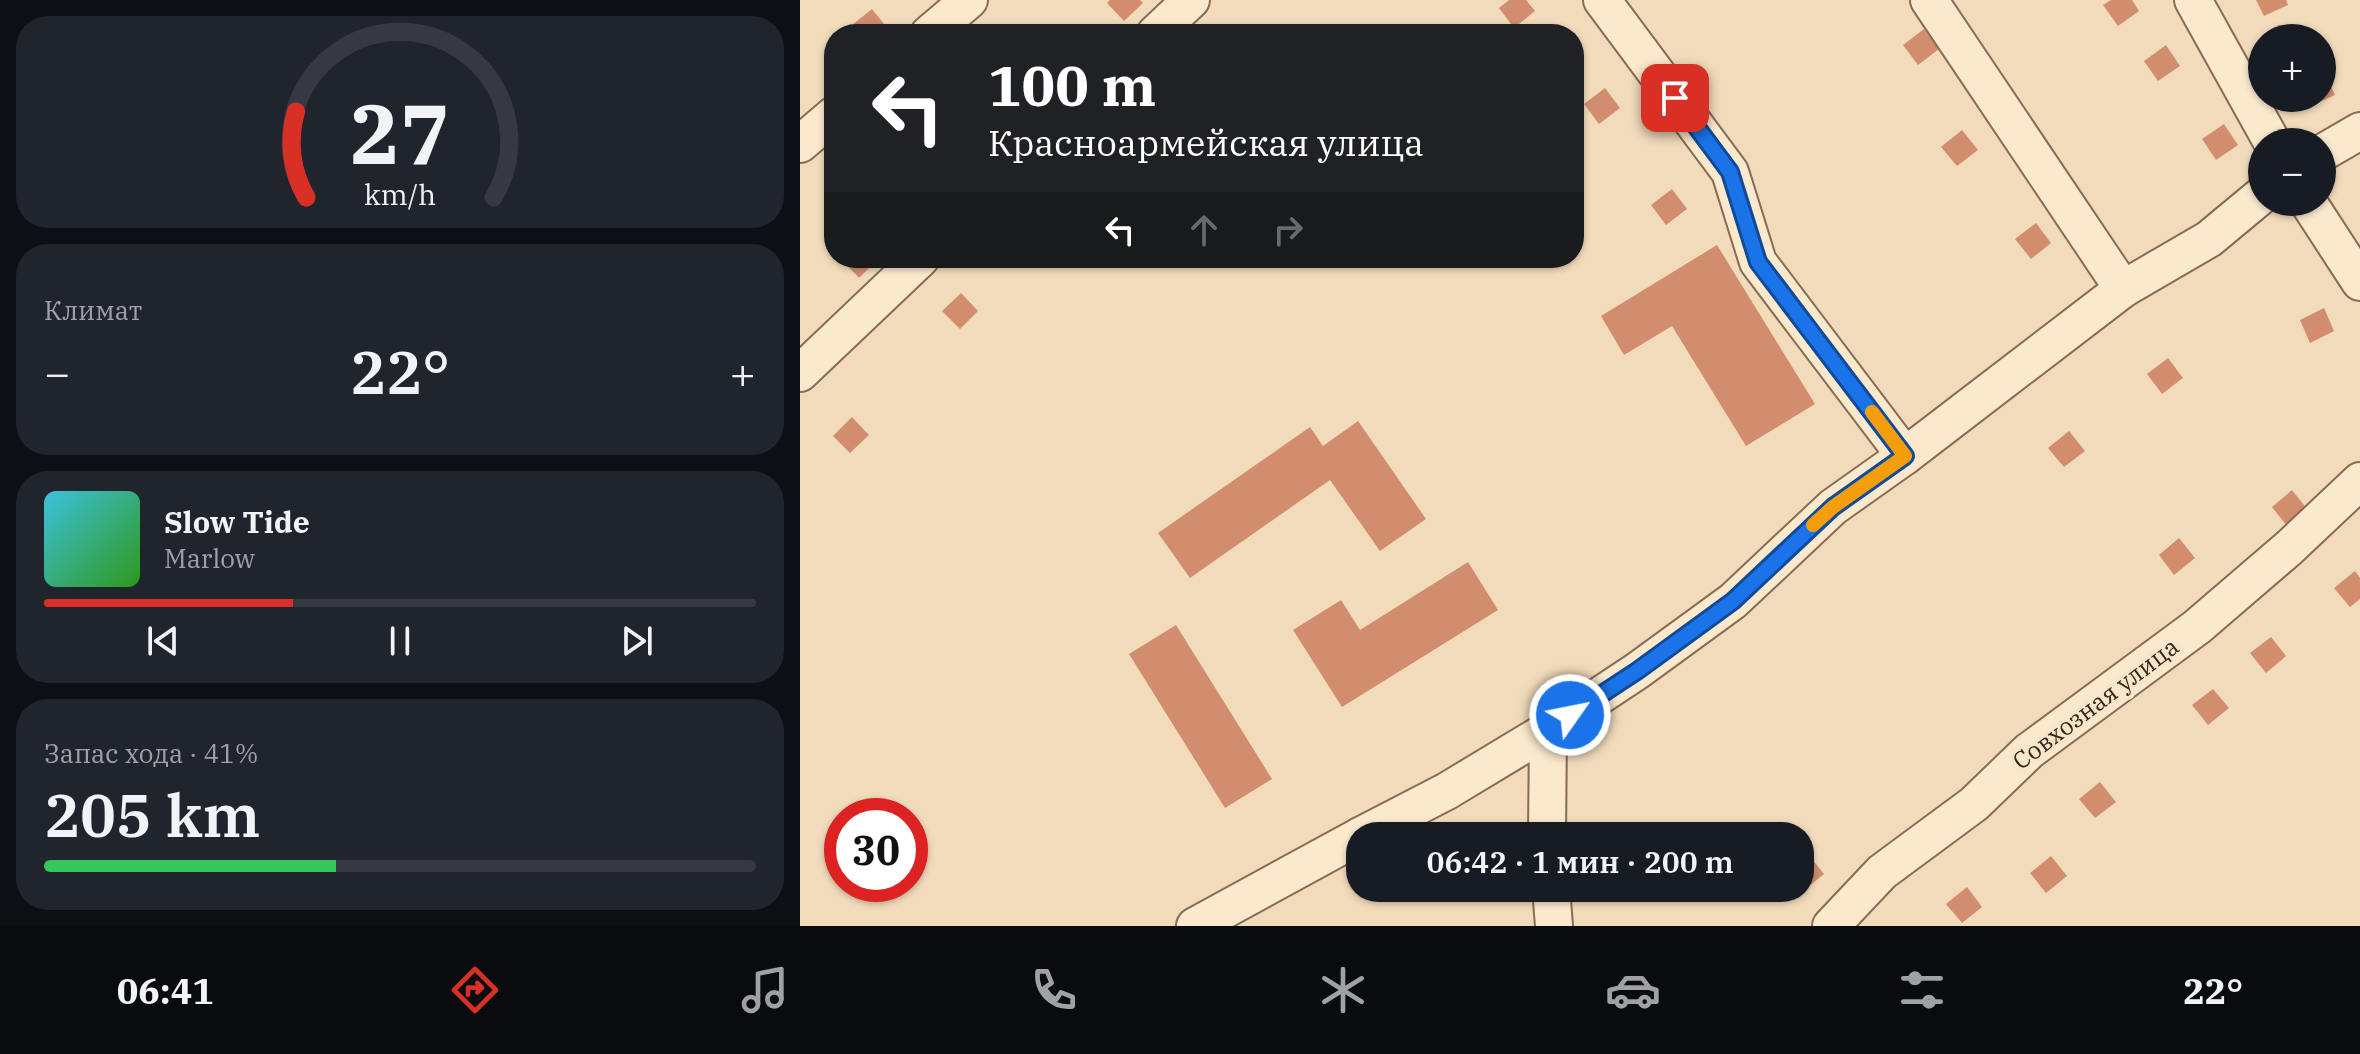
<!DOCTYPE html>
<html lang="ru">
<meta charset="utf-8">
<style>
body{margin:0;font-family:"IBM Plex Serif",serif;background:#20242c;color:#f1f3f6;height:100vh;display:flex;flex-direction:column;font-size:30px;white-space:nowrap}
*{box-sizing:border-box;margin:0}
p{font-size:26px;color:#9ea1a6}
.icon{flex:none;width:44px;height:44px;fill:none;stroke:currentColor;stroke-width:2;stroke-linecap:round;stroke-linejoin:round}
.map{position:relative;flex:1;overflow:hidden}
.details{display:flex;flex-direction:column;gap:16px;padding:16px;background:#0d0f14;width:800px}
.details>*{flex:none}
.top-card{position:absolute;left:24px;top:24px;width:760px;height:244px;border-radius:32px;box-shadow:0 2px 6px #0004;background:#202124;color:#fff;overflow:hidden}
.fabs{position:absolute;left:1448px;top:24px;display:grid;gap:16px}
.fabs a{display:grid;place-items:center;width:88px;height:88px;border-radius:50%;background:#171b24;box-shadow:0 2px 6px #0004;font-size:40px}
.speed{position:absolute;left:24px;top:798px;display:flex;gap:16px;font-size:40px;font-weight:700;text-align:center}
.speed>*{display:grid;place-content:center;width:104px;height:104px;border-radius:50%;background:#171b24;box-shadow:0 2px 6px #0004;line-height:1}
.speed .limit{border:12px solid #d22;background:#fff;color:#111}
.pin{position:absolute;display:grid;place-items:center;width:68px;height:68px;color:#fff;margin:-34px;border-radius:16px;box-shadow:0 4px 12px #0006}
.me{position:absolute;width:88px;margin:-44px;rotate:57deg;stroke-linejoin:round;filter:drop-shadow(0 0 6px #0008)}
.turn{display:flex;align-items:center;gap:28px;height:168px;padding:0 32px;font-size:36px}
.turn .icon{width:104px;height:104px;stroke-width:2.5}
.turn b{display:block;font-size:56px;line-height:68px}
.lanes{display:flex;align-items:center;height:76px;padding:0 32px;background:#0003;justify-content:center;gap:40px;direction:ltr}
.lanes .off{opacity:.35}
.big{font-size:60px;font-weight:600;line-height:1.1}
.details .card{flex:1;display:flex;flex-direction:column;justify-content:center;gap:12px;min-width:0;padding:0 28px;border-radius:32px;background:#20242c}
.details .dial{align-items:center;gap:0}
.dial svg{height:208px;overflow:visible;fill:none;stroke:#363941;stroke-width:7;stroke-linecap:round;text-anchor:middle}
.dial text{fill:#f1f3f6;stroke:none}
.song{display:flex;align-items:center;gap:24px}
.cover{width:96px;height:96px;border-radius:12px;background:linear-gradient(135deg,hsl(190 70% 55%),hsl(110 70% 35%))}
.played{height:8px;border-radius:4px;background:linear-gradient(90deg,#d93025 35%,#363941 35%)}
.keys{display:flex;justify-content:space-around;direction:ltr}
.heat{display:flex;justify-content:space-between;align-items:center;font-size:44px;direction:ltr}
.charge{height:12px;border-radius:6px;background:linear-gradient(90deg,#34c759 41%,#363941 0)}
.trip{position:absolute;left:546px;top:822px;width:468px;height:80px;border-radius:32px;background:#171b24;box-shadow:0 2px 6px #0004;font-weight:600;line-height:80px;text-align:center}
.tabs{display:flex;height:128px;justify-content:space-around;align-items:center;background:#090b0e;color:#9ea1a6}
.tabs .icon{width:56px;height:56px}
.tabs .on{color:#d93025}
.tabs b{font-size:36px;color:#f1f3f6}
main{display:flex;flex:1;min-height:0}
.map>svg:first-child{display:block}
.building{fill:#d28d6e}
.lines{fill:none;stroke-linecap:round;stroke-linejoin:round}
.minor-casing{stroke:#896b54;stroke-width:40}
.minor{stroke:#fbe9ce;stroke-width:36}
.route-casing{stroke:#114b97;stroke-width:20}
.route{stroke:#1a73e8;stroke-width:14}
.slow{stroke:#f59e0b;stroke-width:14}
.labels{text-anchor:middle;stroke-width:8;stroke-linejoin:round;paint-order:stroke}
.street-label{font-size:24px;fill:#37251a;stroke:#f8e6cb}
</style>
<main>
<section class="details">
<div class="card dial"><svg viewBox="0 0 100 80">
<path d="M14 69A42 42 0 1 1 86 69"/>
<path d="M14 69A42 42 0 0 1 10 36" stroke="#d93025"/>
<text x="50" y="56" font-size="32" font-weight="700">27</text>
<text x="50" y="72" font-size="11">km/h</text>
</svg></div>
<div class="card"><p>Климат</p>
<div class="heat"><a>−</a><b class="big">22°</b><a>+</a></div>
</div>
<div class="card">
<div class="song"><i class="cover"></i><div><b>Slow Tide</b><p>Marlow</p></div></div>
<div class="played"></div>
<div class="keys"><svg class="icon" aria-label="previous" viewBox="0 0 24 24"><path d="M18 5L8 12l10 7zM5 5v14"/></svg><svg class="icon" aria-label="pause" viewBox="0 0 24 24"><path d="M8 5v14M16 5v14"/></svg><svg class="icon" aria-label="next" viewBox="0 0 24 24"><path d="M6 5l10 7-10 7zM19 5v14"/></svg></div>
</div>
<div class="card"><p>Запас хода · 41%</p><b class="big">205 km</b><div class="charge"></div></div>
</section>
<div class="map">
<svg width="1560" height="926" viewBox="0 0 1560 926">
<rect width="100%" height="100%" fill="#f1dbbb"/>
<g class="building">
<path d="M 310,0 L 340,0 L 343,3 L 324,21 L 307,3 Z"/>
<path d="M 709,0 L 726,0 L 735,11 L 714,28 L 699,8 Z"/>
<path d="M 1311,0 L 1332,0 L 1339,11 L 1318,26 L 1303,5 Z"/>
<path d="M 1456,0 L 1486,0 L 1488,5 L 1464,16 Z"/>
<path d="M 72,9 L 88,29 L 81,34 L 58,34 L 52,25 Z"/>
<path d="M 1124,29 L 1139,49 L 1118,65 L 1103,45 Z"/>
<path d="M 1366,45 L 1380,66 L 1358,81 L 1344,61 Z"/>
<path d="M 1524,72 L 1535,95 L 1511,106 L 1507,98 L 1522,98 L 1522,73 Z"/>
<path d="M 805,88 L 820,108 L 799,124 L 784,104 Z"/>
<path d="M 1424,124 L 1438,145 L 1416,160 L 1402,139 Z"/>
<path d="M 1162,130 L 1178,150 L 1157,166 L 1141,147 Z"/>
<path d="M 872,189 L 887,209 L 866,225 L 851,205 Z"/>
<path d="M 1236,223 L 1251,243 L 1231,259 L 1215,239 Z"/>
<path d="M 917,245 L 1015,404 L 946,446 L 872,326 L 824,355 L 801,316 Z"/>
<path d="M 43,258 L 79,258 L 59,278 L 42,260 Z"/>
<path d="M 161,293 L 178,311 L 160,329 L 142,311 Z"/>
<path d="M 1524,308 L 1534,331 L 1510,343 L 1500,320 Z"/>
<path d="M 1368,358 L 1383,378 L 1362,394 L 1347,374 Z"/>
<path d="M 52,417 L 69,435 L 50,453 L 33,436 Z"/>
<path d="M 558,421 L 626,519 L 580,551 L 530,480 L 390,578 L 358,533 L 510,427 L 523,446 Z"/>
<path d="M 1269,431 L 1285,451 L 1264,467 L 1248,448 Z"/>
<path d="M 1492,490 L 1508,510 L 1487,526 L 1472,507 Z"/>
<path d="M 1379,538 L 1395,558 L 1374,575 L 1359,555 Z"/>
<path d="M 668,562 L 698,610 L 542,707 L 493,630 L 541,600 L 560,630 Z"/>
<path d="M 1555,571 L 1560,578 L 1560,599 L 1550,607 L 1534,588 Z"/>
<path d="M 376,625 L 472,779 L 425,808 L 329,654 Z"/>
<path d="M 1471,637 L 1486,656 L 1466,673 L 1450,653 Z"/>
<path d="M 1413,689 L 1429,708 L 1408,725 L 1392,705 Z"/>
<path d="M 1300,782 L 1316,802 L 1295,818 L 1279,799 Z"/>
<path d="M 1008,854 L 1024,874 L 1003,891 L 1000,887 L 1000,861 Z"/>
<path d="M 1251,856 L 1267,876 L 1246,893 L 1230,873 Z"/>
<path d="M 1167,887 L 1182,907 L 1162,923 L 1146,904 Z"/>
</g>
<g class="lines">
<g class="minor-casing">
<g id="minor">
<path d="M 802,0 L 930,172 L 958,262 L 1105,456"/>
<path d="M 1129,0 L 1323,289"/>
<path d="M 1393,0 L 1472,142"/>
<path d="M 129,34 L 169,0"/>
<path d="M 355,34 L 391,0"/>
<path d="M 0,144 L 34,115"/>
<path d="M 1522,153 L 1560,131"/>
<path d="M 1508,202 L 1560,282"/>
<path d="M 0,373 L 121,258"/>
<path d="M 560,836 L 647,791 L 748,730 L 837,671 L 933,601 L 1033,507 L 1105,456 L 1323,289 L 1409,239 L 1462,195"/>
<path d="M 747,836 L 748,730"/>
<path d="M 751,888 L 754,926"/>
<path d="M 395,926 L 560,836"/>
<path d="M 1031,926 L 1082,872 L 1174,804 L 1229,751 L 1397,627 L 1489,548 L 1560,481"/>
</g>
</g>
<use href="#minor" class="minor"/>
</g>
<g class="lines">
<g class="route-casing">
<path id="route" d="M 770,715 L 837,671 L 933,601 L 1033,507 L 1105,456 L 958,262 L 930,172 L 875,98"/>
</g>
<use href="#route" class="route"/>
<path class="slow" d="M 1013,525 L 1033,507 L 1105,456 L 1072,412"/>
</g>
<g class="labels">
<g class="street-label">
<text transform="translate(1296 704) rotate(-37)" y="8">Совхозная улица</text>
</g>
</g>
</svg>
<div class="fabs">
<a>+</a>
<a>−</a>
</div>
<div class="speed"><div class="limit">30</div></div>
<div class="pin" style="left:875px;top:98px;background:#d93025"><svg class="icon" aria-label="arrive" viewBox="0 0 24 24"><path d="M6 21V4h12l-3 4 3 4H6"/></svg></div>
<svg class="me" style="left:770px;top:715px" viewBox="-20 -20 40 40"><circle r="17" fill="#1a73e8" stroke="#fff" stroke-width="3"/><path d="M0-11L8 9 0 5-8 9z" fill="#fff"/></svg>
<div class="trip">06:42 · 1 мин · 200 m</div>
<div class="top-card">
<div class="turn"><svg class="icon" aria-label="left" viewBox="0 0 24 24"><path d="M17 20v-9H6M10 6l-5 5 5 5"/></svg><div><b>100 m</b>Красноармейская улица</div></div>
<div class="lanes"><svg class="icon" aria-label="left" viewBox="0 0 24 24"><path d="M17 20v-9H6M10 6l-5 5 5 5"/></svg><svg class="icon off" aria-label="ahead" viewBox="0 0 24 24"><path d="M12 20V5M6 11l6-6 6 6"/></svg><svg class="icon off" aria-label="right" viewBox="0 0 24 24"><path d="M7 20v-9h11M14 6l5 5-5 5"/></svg></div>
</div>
</div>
</main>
<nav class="tabs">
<b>06:41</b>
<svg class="icon on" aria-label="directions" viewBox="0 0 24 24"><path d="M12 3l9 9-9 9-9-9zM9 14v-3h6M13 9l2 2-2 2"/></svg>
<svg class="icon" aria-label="music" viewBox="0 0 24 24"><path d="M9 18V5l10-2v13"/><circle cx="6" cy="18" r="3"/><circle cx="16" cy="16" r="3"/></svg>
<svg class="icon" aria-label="phone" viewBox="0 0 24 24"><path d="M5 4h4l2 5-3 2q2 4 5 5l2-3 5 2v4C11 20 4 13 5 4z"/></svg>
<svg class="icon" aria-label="climate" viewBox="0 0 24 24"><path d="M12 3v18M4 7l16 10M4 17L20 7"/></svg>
<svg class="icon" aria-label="car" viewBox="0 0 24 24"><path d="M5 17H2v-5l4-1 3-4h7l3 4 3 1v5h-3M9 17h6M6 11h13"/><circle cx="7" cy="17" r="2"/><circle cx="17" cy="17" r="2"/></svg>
<svg class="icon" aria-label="filters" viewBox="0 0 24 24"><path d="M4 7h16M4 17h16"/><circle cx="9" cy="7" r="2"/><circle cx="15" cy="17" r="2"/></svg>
<b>22°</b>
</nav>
